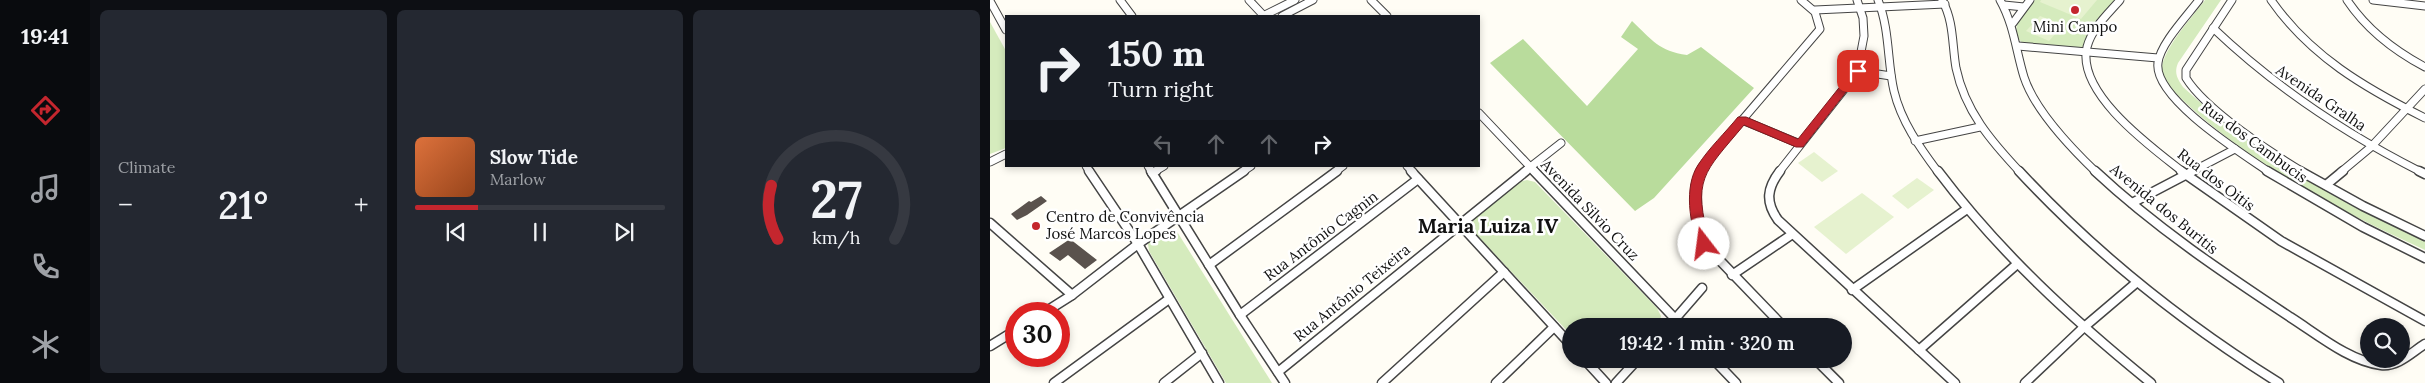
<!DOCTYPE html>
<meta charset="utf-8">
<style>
body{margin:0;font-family:Lora,serif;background:#242831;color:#f1f3f6;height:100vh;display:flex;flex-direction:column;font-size:19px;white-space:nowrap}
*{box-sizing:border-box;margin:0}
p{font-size:16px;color:#9ea1a6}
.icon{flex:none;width:28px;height:28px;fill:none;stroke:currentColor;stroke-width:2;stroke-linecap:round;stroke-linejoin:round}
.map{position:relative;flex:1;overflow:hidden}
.panel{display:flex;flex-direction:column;gap:10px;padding:10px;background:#0d0f14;width:900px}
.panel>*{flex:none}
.banner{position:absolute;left:15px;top:15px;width:475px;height:152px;border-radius:0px;box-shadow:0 2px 8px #0003;background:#171b24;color:#f1f3f6;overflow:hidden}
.buttons{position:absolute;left:1370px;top:318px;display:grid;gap:10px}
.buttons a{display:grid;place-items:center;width:50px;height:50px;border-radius:50%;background:#171b24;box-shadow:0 2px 8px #0003;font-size:25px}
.speed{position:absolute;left:15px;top:302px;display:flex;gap:10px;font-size:25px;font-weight:700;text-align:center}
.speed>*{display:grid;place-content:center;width:65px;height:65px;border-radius:50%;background:#171b24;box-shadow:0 2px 8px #0003;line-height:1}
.speed .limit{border:8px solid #d22;background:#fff;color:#111}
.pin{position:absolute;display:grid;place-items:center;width:42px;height:42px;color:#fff;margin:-21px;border-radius:10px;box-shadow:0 2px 8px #0006}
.me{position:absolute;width:55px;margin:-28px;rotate:345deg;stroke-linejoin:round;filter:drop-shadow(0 0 4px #0008)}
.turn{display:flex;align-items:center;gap:18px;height:105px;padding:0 20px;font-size:22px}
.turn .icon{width:65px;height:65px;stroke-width:2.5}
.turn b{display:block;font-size:35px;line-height:42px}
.lanes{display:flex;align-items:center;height:48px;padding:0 20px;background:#0003;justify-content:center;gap:25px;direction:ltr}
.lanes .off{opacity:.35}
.big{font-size:38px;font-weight:600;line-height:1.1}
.panel .widget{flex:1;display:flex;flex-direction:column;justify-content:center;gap:8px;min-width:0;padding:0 18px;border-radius:8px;background:#242831}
.panel .dial{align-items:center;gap:0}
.dial svg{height:130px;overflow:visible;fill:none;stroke:#363941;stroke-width:7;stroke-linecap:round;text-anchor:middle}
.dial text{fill:#f1f3f6;stroke:none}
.song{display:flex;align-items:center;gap:15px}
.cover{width:60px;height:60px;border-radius:8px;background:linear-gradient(135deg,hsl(20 70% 55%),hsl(20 70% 35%))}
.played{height:5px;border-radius:2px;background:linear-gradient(90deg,#c4262e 25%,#363941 25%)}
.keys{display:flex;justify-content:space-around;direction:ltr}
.heat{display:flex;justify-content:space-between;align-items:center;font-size:28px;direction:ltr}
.panel .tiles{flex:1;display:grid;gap:10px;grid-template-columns:repeat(3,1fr)}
.trip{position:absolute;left:572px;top:318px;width:290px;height:50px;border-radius:25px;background:#171b24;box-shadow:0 2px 8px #0003;font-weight:600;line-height:50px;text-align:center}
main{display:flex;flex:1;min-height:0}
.dock{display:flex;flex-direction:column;width:90px;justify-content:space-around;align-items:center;background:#090b0e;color:#9ea1a6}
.dock .icon{width:35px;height:35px}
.dock .selected{color:#c4262e}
.dock b{font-size:22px;color:#f1f3f6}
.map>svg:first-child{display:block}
.green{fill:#d5ebbd}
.forest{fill:#b9dc9c}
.pitch{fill:#e6f2cf}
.building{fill:#5a524d}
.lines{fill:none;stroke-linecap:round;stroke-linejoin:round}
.minor-far1-casing{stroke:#444;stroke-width:9}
.minor-casing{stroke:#444;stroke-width:11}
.minor-far1{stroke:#fff;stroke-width:7}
.minor{stroke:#fff;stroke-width:8}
.route{fill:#c4262e;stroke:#7f191e}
.poi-dot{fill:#c4262e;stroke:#fff;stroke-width:2}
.labels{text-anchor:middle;stroke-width:5;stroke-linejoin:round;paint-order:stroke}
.poi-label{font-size:15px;fill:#111;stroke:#fff}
.street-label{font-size:15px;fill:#111;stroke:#fff}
.district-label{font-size:20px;font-weight:bold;fill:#111;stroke:#fff}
</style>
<main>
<nav class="dock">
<b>19:41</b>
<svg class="icon selected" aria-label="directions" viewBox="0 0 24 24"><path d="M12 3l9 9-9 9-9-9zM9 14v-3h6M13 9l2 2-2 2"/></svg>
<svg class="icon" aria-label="music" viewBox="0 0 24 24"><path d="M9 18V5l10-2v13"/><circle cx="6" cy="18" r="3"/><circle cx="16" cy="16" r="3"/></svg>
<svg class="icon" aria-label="phone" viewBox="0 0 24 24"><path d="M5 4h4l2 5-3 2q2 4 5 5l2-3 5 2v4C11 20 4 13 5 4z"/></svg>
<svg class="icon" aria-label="climate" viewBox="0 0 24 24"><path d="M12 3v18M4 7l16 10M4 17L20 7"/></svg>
</nav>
<section class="panel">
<div class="tiles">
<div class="widget"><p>Climate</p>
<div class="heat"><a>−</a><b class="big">21°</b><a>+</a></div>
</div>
<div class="widget">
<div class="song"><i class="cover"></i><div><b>Slow Tide</b><p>Marlow</p></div></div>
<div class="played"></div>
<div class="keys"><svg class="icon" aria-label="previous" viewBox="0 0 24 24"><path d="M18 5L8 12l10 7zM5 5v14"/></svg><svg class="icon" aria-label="pause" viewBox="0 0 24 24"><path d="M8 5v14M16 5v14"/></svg><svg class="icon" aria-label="next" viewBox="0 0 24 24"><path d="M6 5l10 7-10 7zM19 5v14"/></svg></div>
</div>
<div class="widget dial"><svg viewBox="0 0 100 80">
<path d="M14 69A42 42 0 1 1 86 69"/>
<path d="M14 69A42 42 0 0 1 10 36" stroke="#c4262e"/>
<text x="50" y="56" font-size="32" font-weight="700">27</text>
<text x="50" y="72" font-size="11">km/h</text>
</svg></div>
</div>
</section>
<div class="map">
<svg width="1435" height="383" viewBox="0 0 1435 383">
<rect width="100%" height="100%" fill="#fffdf5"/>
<g class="green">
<path d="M 1045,0 L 1126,0 L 1098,34 L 1094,46 L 1089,49 L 1036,45 C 1014,33 1034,11 1045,0 Z"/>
<path d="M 1215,0 L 1231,0 L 1188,63 C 1184,73 1187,78 1193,87 C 1265,153 1347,201 1435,241 L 1435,250 C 1352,212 1267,168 1199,106 C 1189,96 1174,85 1172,70 C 1171,51 1203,16 1215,0 Z"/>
<path d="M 0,22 L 16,51 L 16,148 L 0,154 Z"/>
<path d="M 537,180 L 545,182 L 667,308 L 671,316 L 669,326 L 581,326 L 581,335 L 483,231 L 481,224 L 483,218 L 528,182 Z"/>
<path d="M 182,230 L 186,230 L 282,383 L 236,383 L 159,251 L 158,244 C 164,235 172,231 182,230 Z"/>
</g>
<path class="forest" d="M 642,21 C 662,40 669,51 697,55 L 711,47 L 764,88 L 664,198 L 645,211 L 500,63 L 533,39 L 597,106 L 648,49 L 631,37 Z"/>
<g class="pitch">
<path d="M 1051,0 L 1107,0 L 1091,19 L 1050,2 Z"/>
<path d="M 1050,16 L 1073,25 L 1059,41 L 1036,31 Z"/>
<path d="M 824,152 L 848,171 L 832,182 L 808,163 Z"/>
<path d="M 927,178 L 944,190 L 918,209 L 902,196 Z"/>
<path d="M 872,193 L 904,217 L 856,254 L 824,227 Z"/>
</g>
<g class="building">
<path d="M 51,196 L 57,201 L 37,215 L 27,220 L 21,214 L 39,201 L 41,202 Z"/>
<path d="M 80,239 L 107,260 L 95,269 L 78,255 L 70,261 L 59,253 Z"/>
</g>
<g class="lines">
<g class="minor-far1-casing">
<g id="minor-far1">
<path d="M 130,0 L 142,16"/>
<path d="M 259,0 L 274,16"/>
<path d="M 381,0 L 397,16"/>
<path d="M 888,0 C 900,30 897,61 904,91 C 911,121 930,148 948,172"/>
<path d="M 952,0 C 964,21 962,45 966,68 C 975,111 1001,141 1030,172"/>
<path d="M 1010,0 C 1024,25 1026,51 1034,77 C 1045,111 1081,148 1106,172"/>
<path d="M 1130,0 C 1118,14 1102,28 1097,47 C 1086,93 1161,147 1193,172"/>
<path d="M 1209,0 C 1197,16 1170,44 1168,63 C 1163,98 1253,154 1279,172"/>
<path d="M 1242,0 L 1196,70 L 1196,78 C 1215,109 1281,153 1313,172"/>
<path d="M 1281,0 C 1320,56 1375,88 1435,118"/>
<path d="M 1357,0 C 1377,30 1403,50 1435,67"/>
<path d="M 1383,0 L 1435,6"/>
<path d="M 0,1 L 16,30"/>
<path d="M 1014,5 L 1034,7"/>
<path d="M 825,10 L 955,4"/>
<path d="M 273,16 L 305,0"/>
<path d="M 292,16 L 323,0"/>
<path d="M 1023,23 L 1040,0"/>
<path d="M 1223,28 C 1286,88 1354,133 1431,172"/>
<path d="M 1028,46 L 1168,58"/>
<path d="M 868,71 L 901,76"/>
<path d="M 489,113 L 545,172"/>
<path d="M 752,120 L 810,144"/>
<path d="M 925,141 L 990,127"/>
<path d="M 0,162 L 16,154"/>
<path d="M 96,166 L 100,172"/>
<path d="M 158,166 L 162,172"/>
<path d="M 417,166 L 423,172"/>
<path d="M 164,172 L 174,166"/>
<path d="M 252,172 L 261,166"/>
<path d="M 345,172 L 353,166"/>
<path d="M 534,172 L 571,143"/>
<path d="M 710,172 L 712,167 L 830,29 L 825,12 L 811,0"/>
<path d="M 789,172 L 867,73 L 874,36 L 873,18 L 867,0"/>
<path d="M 1201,172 L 1245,149"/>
<path d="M 1351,172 L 1381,147 L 1435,89"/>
</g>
</g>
<g class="minor-casing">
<g id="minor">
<path d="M 99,171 L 148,244 L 229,383"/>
<path d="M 161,171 L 250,315 L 295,383"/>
<path d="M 421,171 L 581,345"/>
<path d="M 544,171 L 692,326"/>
<path d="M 711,171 L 706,185 L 707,215 L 714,244 L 793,326"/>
<path d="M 790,171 C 777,188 775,202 788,220 L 965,383"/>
<path d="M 948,171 C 1009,252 1082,319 1161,383"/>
<path d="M 1029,171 C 1106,254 1193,323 1289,383"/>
<path d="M 1105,171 C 1165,227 1232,272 1300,317 C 1327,334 1359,361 1391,365 C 1408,367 1422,352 1435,344"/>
<path d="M 1191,171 L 1291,241 L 1435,321"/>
<path d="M 1277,171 L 1373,227 L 1435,258"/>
<path d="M 1310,171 L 1373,206 L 1435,236"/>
<path d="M 1429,171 L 1435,174"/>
<path d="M 162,173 L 166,171"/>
<path d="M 1336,185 L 1353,171"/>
<path d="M 1142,203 L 1203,171"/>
<path d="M 0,223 L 82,295"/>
<path d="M 219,265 L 347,171"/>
<path d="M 742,275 L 801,235"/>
<path d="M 862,290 L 977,209"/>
<path d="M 52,314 L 82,295 L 148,244 L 254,171"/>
<path d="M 250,315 L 428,179"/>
<path d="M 679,326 L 712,288"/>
<path d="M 0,346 L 26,330"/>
<path d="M 929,350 L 1026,265"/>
<path d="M 594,359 L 616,383"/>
<path d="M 723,359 L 746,383"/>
<path d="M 825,359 L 849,383"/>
<path d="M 288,372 L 536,171"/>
<path d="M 64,383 L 179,299"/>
<path d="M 174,383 L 212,353"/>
<path d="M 392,383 L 514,272"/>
<path d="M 506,383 L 564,327"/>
<path d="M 626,383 L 648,359"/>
<path d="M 1035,383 L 1093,328 L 1146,283"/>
</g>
</g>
<use href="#minor-far1" class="minor-far1"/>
<use href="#minor" class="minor"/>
</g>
<path class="route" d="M 868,68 L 871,69 L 871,73 L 813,147 L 806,147 L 754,125 C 713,174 702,178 720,244 L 714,249 L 710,247 C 699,225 694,186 708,165 C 719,148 735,133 748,117 L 756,117 L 808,139 L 864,69 Z"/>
<g class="poi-dot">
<circle cx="1085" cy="10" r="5"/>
<circle cx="46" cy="226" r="5"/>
</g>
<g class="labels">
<g class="poi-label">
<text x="1085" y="32">Mini Campo</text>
<text x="56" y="222" text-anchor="start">Centro de Convivência<tspan x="56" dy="17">José Marcos Lopes</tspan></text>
</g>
<g class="street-label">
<text transform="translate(1331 98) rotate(34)" y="5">Avenida Gralha</text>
<text transform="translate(1264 142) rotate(36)" y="5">Rua dos Cambucis</text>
<text transform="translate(1226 180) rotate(37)" y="5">Rua dos Oitis</text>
<text transform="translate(1174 209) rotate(39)" y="5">Avenida dos Buritis</text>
<text transform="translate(600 210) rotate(46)" y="5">Avenida Silvio Cruz</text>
<text transform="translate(331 236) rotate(-37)" y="5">Rua Antônio Cagnin</text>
<text transform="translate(362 293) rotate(-39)" y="5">Rua Antônio Teixeira</text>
</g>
<g class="district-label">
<text x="498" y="233">Maria Luiza IV</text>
</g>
</g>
</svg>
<div class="buttons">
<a><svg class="icon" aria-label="search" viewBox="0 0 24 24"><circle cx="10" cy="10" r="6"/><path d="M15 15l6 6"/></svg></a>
</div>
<div class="speed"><div class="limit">30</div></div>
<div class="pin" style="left:868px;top:71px;background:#d93025"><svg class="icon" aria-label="arrive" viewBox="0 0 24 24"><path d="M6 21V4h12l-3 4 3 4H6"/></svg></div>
<svg class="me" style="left:714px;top:244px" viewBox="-20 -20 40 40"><circle r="19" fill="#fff"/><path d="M0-13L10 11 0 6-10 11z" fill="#c4262e"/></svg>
<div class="trip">19:42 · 1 min · 320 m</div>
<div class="banner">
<div class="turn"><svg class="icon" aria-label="right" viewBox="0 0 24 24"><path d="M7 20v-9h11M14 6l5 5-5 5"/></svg><div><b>150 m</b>Turn right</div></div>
<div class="lanes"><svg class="icon off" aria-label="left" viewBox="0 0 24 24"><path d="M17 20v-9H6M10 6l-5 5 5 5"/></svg><svg class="icon off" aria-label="ahead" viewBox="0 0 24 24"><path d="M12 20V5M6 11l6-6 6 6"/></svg><svg class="icon off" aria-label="ahead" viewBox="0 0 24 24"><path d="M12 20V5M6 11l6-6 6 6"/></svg><svg class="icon" aria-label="right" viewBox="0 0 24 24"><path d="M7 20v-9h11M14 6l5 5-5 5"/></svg></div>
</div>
</div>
</main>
